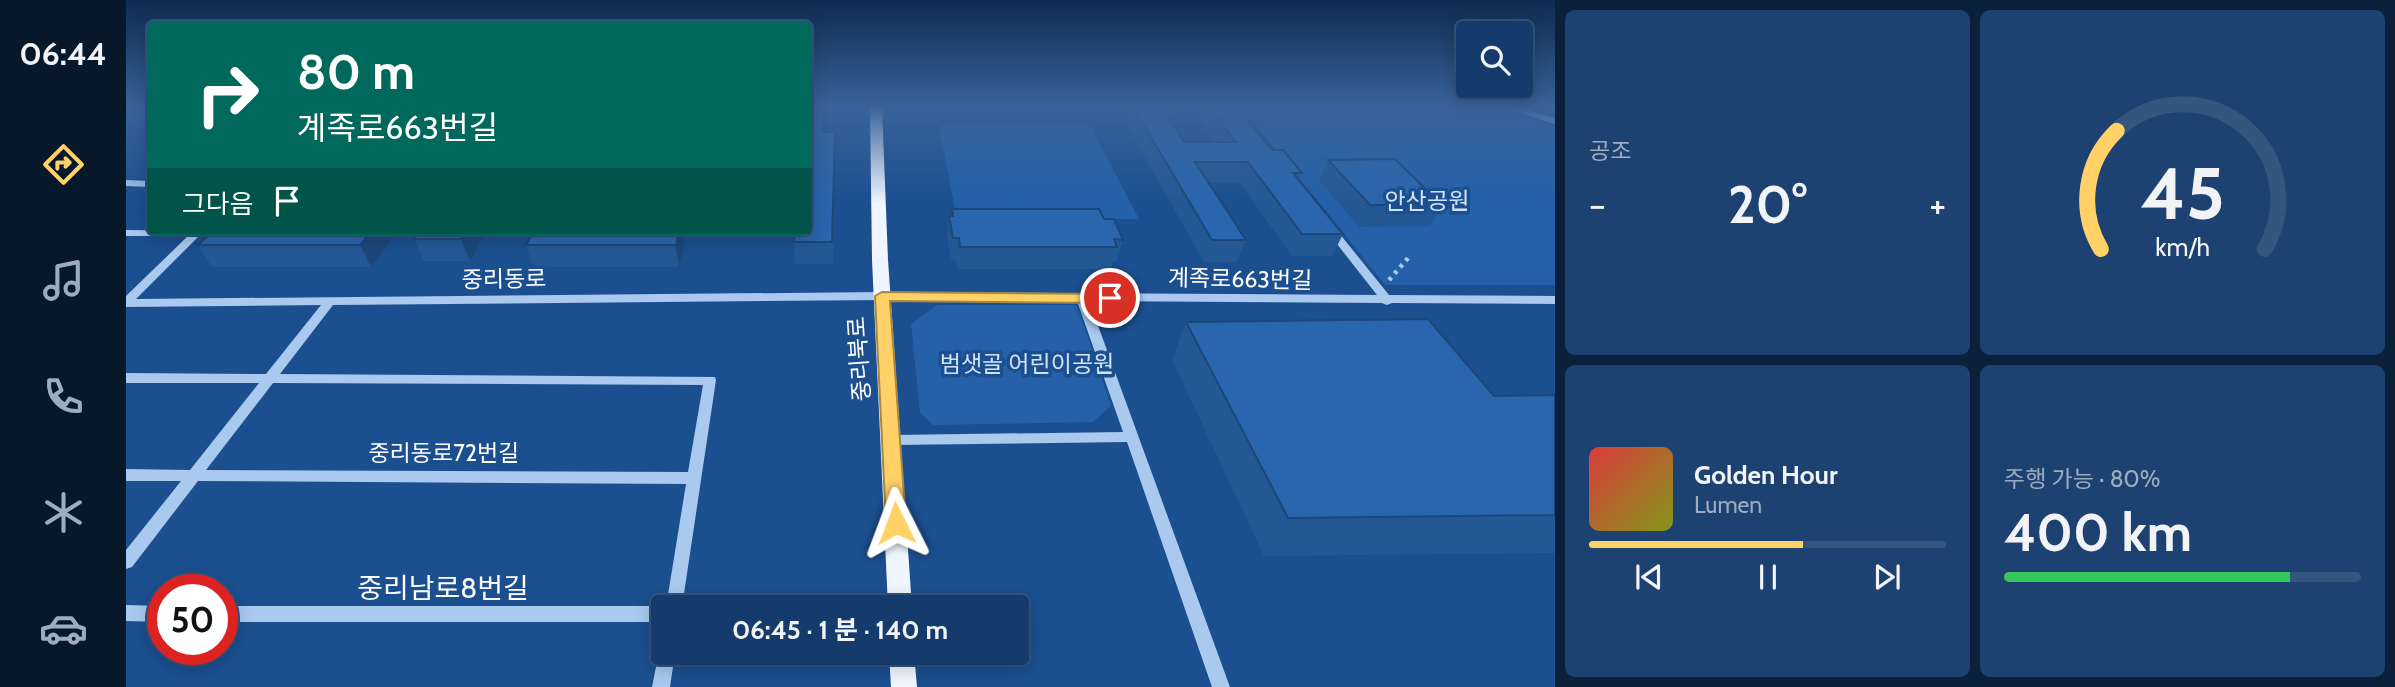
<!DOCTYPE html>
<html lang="ko">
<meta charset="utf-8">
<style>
body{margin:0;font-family:Cabin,"Noto Sans KR",sans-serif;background:#1d4271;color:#f1f3f6;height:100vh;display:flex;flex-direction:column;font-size:26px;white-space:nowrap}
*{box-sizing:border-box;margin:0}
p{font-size:23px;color:#9dadc1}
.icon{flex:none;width:38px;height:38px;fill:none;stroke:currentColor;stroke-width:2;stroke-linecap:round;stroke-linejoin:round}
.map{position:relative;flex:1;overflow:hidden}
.drawer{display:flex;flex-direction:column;gap:10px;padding:10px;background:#0b203b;width:840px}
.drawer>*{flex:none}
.banner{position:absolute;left:21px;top:21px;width:665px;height:214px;border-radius:7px;box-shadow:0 4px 18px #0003,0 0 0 2px #33557e;background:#00695c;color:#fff;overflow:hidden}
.buttons{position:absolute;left:1330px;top:21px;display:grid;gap:14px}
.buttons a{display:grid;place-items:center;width:77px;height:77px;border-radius:7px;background:#143b6b;box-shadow:0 4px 18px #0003,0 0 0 2px #33557e;font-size:35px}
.speed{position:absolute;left:21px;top:574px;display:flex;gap:14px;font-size:35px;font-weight:700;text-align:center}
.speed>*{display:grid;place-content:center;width:91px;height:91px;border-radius:50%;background:#143b6b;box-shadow:0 4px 18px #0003,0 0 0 2px #33557e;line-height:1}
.speed .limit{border:10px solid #d22;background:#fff;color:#111}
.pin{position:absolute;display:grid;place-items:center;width:60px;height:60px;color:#fff;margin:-30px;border:4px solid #fff;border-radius:50%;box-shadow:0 2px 7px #0007}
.me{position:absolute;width:77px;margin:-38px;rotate:357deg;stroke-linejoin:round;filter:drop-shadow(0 0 5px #0008)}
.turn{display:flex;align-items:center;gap:24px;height:147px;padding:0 35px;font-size:32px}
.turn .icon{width:91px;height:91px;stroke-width:2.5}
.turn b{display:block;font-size:49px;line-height:60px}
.then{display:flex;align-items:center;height:66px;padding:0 35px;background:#0003;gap:14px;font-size:26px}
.big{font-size:52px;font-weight:700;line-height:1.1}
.drawer .widget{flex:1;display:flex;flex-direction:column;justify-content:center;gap:10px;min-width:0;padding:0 24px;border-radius:10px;background:#1d4271}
.drawer .dial{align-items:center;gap:0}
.dial svg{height:182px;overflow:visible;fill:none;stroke:#33557e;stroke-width:7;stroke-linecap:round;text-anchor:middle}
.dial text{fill:#f1f3f6;stroke:none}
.song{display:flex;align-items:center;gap:21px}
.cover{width:84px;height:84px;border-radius:10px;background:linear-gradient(135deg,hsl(0 70% 55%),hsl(70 70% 35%))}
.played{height:7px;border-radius:4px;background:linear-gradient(90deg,#ffd166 60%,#33557e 60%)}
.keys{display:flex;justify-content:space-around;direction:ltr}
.heat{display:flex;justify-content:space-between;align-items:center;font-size:38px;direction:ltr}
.charge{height:10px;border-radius:5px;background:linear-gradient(90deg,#34c759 80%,#33557e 0)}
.drawer .tiles{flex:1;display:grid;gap:10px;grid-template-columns:repeat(2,1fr)}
.trip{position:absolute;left:525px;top:595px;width:378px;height:70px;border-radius:7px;background:#143b6b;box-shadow:0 4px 18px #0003,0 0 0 2px #33557e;font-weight:700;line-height:70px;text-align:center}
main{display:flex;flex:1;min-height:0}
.tabs{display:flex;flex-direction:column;width:126px;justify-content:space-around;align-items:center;background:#08182b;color:#9dadc1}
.tabs .icon{width:49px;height:49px}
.tabs .active{color:#ffd166}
.tabs b{font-size:32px;color:#f1f3f6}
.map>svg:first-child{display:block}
.green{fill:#2461a8}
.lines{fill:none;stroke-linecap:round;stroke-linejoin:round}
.path-far1{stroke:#a9c9ee;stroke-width:3.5;stroke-dasharray:2.5 4.5;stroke-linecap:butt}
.path{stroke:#a9c9ee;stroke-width:4.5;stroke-dasharray:3.5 5;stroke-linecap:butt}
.minor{fill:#a9c9ee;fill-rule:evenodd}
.major{fill:#f0f6ff;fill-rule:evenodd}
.wall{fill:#245895}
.shaded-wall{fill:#1d4779}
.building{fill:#2a66ad;stroke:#1d4779;stroke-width:2}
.route{fill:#ffd166;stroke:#a68842;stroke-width:2}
.labels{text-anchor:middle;stroke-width:7;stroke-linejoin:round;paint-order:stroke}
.park-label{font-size:23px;fill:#cfe3fa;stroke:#1b4f8f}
.street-label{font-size:23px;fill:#fff;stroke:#1b4f8f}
.near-street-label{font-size:28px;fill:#fff;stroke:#1b4f8f}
</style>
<main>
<nav class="tabs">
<b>06:44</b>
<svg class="icon active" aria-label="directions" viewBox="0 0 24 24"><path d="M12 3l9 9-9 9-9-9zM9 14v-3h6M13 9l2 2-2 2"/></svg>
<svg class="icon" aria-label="music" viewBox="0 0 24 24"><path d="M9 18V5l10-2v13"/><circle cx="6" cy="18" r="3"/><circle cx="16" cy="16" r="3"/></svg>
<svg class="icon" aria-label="phone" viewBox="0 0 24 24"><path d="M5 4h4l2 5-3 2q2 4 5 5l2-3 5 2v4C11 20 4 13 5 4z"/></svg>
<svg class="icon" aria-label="climate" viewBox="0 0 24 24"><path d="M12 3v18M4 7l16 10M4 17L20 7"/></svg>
<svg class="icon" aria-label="car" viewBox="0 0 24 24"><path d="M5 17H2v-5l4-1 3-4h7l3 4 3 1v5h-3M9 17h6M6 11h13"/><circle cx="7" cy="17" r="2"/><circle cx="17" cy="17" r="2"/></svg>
</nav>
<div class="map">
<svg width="1429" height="687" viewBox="0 0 1429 687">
<rect width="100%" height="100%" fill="#1b4f8f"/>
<g class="green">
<path d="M 1386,114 L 1429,126 L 1429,285 L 1259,285 L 1123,116 Z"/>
<path d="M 813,125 L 964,125 L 1013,219 L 831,220 Z"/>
<path d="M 811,305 L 951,305 L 985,406 L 967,422 L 807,425 L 794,413 L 785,324 Z"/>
</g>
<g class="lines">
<path class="path-far1" d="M 784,108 L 842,107"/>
<path class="path" d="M 1263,280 L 1283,257"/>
<g class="minor">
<path d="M 1376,107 L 1390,107 L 1429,118 L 1429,124 Z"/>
<path d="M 0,180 L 24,181 L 24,187 L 0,186 Z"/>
<path d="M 1205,227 L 1209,228 L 1263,295 L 1429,296 L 1429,304 L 1266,303 L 1261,305 L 1256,303 L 963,301 L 1104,687 L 1086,687 L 1001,442 L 766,445 L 761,444 L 759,440 L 761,436 L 766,435 L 997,432 L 951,301 L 756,300 L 207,305 L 154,374 L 589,377 L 590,380 L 556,607 L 540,607 L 560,484 L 72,481 L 6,567 L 0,569 L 0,550 L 55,481 L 0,481 L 0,469 L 64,470 L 133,383 L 0,383 L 0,373 L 140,374 L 195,305 L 0,307 L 0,296 L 62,236 L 0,236 L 0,230 L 78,231 L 10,299 L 756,292 L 1251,295 L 1200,230 ZM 147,383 L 577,385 L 562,472 L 80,470 Z"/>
<path d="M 0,605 L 37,606 L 37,622 L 0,621 Z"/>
<path d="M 96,606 L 537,606 L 540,607 L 537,607 L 537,622 L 96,622 Z"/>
<path d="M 537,646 L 537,653 L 549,653 L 544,687 L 526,687 L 534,647 Z"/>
</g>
<g class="major">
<path d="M 744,107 L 756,107 L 762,260 L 786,607 L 762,607 L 746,260 Z"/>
<path d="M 763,653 L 788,653 L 791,687 L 765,687 Z"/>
</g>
</g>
<g class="wall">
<path d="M 1003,107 L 1035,107 L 1058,142 L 1088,142 L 1075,124 L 1081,107 L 1111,107 L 1146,150 L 1176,173 L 1173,180 L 1217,234 L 1206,256 L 1166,256 L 1114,183 L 1083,183 L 1120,240 L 1111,262 L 1078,262 L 999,122 Z"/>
<path d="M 698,132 L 709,132 L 707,264 L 669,264 L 668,242 Z"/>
<path d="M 1202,160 L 1316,205 L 1304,226 L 1233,227 L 1193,180 Z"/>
<path d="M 826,209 L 978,219 L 997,240 L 990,262 L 987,262 L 985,269 L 831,269 L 830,260 L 825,260 L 821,237 L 823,216 L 826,216 Z"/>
<path d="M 87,231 L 265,231 L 268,236 L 245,267 L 86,267 L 72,245 Z"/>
<path d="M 294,231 L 361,231 L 344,261 L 298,261 L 288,239 Z"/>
<path d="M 408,231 L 556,231 L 559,247 L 553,267 L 407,267 L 400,245 Z"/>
<path d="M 1060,322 L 1368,396 L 1429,395 L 1429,554 L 1428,553 L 1138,556 L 1046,360 Z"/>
</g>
<g class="shaded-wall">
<path d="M 698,107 L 699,107 L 697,152 L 696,132 Z"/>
<path d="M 245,231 L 265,231 L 268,236 L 245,267 L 234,245 Z"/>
<path d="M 340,231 L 361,231 L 344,261 L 335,239 Z"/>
<path d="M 547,231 L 556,231 L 559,247 L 553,267 Z"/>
</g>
<g class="building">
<path d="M 682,107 L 698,107 L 696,132 L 709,132 L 706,242 L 668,242 L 669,231 L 682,231 Z"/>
<path d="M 1007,107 L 1035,107 L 1058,142 L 1110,142 L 1083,107 L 1111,107 L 1146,150 L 1157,150 L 1176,173 L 1167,173 L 1217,234 L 1176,234 L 1122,162 L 1069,162 L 1120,240 L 1086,240 Z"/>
<path d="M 1269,159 L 1316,205 L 1244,205 L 1202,160 Z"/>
<path d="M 826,209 L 973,209 L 978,219 L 988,219 L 997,240 L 988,239 L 991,247 L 834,247 L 833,238 L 827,238 L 823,216 L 827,216 Z"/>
<path d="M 87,231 L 245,231 L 234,245 L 72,245 Z"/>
<path d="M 294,231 L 340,231 L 335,239 L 288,239 Z"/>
<path d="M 408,231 L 553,231 L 550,245 L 400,245 Z"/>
<path d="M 1302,319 L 1368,396 L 1429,395 L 1429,515 L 1162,518 L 1060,322 Z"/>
</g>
<linearGradient id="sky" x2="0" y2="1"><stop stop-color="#0f2b4f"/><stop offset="0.53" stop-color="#39639b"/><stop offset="1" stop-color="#39639b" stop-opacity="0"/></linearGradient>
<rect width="1429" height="203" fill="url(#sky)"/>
<path class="route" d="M 756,292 L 984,294 L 991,298 L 984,303 L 764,301 L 780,523 L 777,529 L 770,532 L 763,529 L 760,523 L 749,296 Z"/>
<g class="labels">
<g class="park-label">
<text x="1301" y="209">안산공원</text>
<text x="901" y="372">범샛골 어린이공원</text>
</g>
<g class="street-label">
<text transform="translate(378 279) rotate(-1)" y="8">중리동로</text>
<text transform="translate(1114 279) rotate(1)" y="8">계족로663번길</text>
<text transform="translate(733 359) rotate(-94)" y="8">중리북로</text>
<text x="318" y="461">중리동로72번길</text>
</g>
<g class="near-street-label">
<text x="317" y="598">중리남로8번길</text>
</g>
</g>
</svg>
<div class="buttons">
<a><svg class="icon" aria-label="search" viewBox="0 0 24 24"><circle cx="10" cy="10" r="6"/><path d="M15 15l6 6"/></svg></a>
</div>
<div class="speed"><div class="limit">50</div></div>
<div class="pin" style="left:984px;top:298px;background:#d93025"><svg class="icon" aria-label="arrive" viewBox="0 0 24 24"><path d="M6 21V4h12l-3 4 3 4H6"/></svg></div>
<svg class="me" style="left:770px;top:523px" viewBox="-20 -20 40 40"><path d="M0-17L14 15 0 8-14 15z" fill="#ffd166" stroke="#fff" stroke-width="4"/></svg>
<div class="trip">06:45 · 1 분 · 140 m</div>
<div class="banner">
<div class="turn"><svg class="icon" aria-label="right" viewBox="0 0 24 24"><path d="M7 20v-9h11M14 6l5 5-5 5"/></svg><div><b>80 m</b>계족로663번길</div></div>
<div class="then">그다음<svg class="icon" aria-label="arrive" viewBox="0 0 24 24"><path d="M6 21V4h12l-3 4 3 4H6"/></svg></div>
</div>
</div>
<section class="drawer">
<div class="tiles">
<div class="widget"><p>공조</p>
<div class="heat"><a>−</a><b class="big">20°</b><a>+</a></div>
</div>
<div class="widget dial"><svg viewBox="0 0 100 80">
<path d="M14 69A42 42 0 1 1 86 69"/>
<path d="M14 69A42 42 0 0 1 21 17" stroke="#ffd166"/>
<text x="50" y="56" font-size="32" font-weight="700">45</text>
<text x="50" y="72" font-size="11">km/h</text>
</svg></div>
<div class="widget">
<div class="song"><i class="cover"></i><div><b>Golden Hour</b><p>Lumen</p></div></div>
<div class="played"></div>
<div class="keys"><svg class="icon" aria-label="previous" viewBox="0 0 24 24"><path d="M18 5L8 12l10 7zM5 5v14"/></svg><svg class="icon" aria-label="pause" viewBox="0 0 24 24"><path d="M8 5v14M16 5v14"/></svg><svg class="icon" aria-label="next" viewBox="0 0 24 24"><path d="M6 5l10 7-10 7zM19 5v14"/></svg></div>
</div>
<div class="widget"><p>주행 가능 · 80%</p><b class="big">400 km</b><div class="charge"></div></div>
</div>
</section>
</main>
